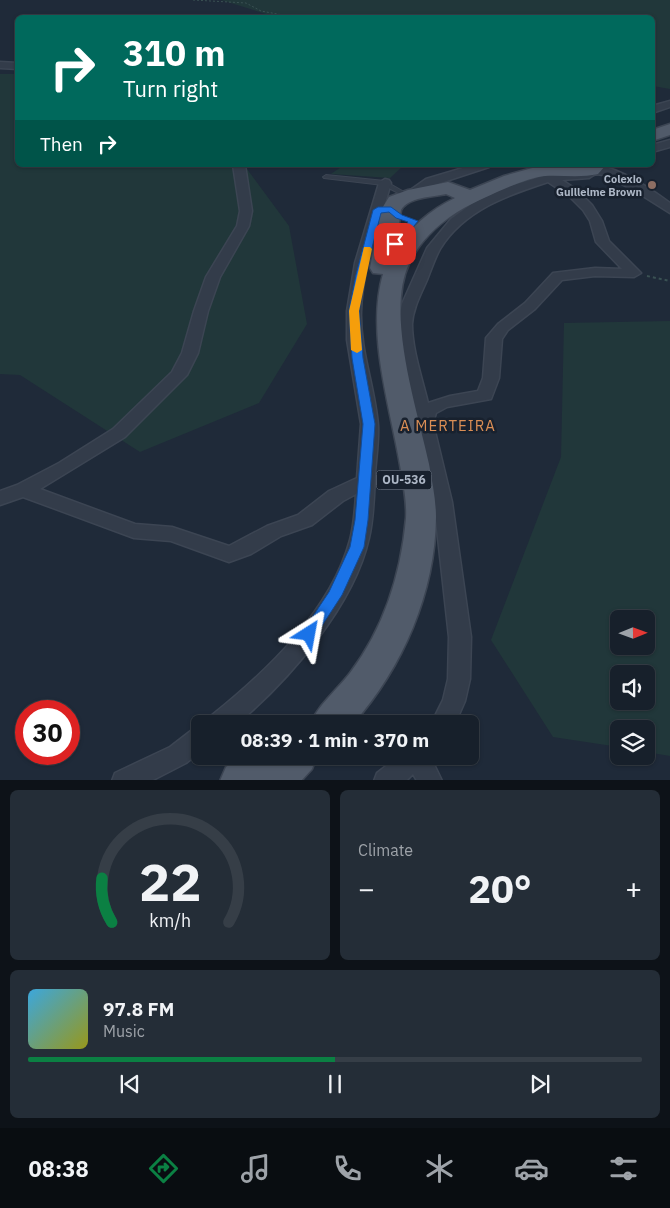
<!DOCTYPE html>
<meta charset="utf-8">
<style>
body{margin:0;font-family:"IBM Plex Sans",sans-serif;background:#242d37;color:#f1f3f6;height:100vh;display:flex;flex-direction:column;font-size:19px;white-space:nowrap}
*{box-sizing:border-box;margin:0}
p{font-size:16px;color:#9ea3a9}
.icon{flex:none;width:28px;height:28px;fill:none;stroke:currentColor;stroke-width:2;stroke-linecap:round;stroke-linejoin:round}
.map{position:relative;height:780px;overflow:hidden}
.drawer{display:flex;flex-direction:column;gap:10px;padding:10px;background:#0d1218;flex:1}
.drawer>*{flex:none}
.hud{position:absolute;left:15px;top:15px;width:640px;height:152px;border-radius:8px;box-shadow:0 1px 4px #0004,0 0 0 1px #363e47;background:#00695c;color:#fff;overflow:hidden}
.needle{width:32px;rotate:89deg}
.buttons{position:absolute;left:610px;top:610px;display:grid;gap:10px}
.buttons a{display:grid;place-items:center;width:45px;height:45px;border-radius:8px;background:#17202b;box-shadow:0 1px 4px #0004,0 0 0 1px #363e47;font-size:25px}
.speed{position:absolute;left:15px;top:700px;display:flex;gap:10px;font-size:25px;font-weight:700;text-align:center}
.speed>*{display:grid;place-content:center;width:65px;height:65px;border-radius:50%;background:#17202b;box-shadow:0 1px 4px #0004,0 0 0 1px #363e47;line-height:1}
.speed .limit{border:8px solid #d22;background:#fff;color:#111}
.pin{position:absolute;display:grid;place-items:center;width:42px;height:42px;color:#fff;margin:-21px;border-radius:10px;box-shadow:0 2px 8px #0006}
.me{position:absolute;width:55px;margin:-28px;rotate:34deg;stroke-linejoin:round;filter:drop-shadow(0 0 4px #0008)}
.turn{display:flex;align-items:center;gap:18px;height:105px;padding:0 25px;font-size:22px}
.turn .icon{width:65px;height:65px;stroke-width:2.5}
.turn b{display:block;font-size:35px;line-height:42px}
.then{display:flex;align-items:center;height:48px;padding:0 25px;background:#0003;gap:10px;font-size:19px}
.big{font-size:38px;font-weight:700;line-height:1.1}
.drawer .widget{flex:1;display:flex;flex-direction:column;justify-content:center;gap:8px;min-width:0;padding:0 18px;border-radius:8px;background:#242d37}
.drawer .dial{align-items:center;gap:0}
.dial svg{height:130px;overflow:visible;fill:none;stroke:#363e47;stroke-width:7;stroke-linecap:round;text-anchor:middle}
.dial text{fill:#f1f3f6;stroke:none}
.song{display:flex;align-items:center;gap:15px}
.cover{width:60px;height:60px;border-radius:8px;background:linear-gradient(135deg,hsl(200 70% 55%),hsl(60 70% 35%))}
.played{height:5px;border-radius:2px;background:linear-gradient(90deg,#0b8043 50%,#363e47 50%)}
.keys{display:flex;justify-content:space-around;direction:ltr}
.heat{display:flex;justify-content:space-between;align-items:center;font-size:28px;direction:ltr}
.drawer .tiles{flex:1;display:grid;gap:10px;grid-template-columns:1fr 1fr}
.widget:last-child{grid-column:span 2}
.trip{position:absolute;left:191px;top:715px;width:288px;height:50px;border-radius:8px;background:#17202b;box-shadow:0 1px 4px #0004,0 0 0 1px #363e47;font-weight:700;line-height:50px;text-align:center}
.tab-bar{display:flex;height:80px;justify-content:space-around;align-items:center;background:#090d11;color:#9ea3a9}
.tab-bar .icon{width:35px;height:35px}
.tab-bar .current{color:#0b8043}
.tab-bar b{font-size:22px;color:#f1f3f6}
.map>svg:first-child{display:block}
.green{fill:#21373a;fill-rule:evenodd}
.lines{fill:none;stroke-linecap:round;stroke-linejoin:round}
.service-casing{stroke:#3c4553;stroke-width:2}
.minor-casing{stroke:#3c4553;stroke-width:3}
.primary-casing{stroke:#3c4553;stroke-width:3}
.path-far1{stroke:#3a5153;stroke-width:1;stroke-dasharray:2 2;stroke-linecap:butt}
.path{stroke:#3a5153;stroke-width:2;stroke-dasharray:3 3;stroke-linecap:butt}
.service{fill:#333c4a;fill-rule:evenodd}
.minor{fill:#333c4a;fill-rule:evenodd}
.primary{fill:#515b6a;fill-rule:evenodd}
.route{fill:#1a73e8;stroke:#114b97}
.slow{fill:#f59e0b}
.education-dot{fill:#8d6e63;stroke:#18212e;stroke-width:2}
.labels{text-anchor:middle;stroke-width:5;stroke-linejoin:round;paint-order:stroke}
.far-poi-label{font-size:11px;font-weight:bold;fill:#adb7c6;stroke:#18212e;text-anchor:end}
.shield{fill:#18212e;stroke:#808a98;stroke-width:1}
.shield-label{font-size:12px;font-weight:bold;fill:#adb7c6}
.neighbourhood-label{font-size:15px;letter-spacing:1px;fill:#da8e55;stroke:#18212e}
</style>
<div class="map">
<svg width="670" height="781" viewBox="0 0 670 781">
<rect width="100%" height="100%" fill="#1f2a39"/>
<g class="green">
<path d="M 221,0 L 670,0 L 670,89 L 653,86 L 652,18 L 279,18 Z"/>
<path d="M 0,74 L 17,74 L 18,165 L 244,165 L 289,226 L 307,324 L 259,403 L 140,452 L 20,375 L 0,374 Z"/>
<path d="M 344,165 L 404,165 L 390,178 L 331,174 Z"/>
<path d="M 670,321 L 670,756 L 646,752 L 646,729 L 619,729 L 619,747 L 553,737 L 491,640 L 561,457 L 564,323 ZM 619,619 L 646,619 L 646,646 L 619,646 ZM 619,674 L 646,674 L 646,701 L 619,701 Z"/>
</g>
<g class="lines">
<g class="service-casing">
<path id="service" d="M 326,175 L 385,181 L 411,196 L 410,197 L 406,197 L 383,185 L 324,178 L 323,177 Z"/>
</g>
<g class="minor-casing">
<g id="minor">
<path d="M 0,62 L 18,63 L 18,69 L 0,68 Z"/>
<path d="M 670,101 L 670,107 L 652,113 L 652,106 Z"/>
<path d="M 670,140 L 670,147 L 652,152 L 652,145 Z"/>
<path d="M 233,165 L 245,165 L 252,211 L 249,226 L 220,277 L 208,311 L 198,353 L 187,375 L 125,437 L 40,489 L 135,524 L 172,527 L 229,546 L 267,526 L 298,515 L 329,491 L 357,478 L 361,424 L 347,340 L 347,311 L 355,263 L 379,183 L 385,179 L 389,180 L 391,183 C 379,225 362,268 361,312 C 360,351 375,387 378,425 C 379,441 376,458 375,474 C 374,495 374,517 369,538 C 354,606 289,680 237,724 L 207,724 L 211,716 C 266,672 331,611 350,540 C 354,525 355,510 356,494 L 343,501 L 312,525 L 281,536 L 251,554 L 229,562 L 171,541 L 134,538 L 23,497 L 0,505 L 0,491 L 17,485 L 59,463 L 113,429 L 172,372 L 182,353 L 194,311 L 206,277 L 237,226 L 240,211 Z"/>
<path d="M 473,165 L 491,165 L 489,167 L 434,185 L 412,199 L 404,199 L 402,196 L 426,179 Z"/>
<path d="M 592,165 C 615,165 651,189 670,203 L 670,213 L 635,191 L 604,175 L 595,174 L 589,178 L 562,180 L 577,190 L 592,205 L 602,221 L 609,241 L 641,273 L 634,277 L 595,276 L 562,280 L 535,309 L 508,330 L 502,339 L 499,378 L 491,399 L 447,407 L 436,413 L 433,423 L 452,502 L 471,637 L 470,679 L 465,701 L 455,724 L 431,724 L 443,700 L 448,679 L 449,637 L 434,502 L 401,355 L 398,324 L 402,304 L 427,248 L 451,219 L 473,203 L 507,187 L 550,174 L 585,171 ZM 548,182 L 569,196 L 583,210 L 590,221 L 596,242 L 622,269 L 595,268 L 553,273 L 525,303 L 498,324 L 486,338 L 483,378 L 478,391 L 450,396 L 428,403 C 422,378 412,349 412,324 C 413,308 421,294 427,280 C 431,270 435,258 440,249 C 464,210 508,195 548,182 Z"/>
<path d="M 200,727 L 200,752 L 186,763 L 151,781 L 112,781 L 115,773 L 170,747 L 192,730 Z"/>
<path d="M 399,756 L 430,756 L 442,781 L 417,781 L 413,774 L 406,781 L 374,781 L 377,773 Z"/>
</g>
</g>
<g class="primary-casing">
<g id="primary">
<path d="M 670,124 L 670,135 L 652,141 L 652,130 Z"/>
<path d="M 543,165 L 606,165 L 598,174 C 581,178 562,175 545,176 C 524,178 483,198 464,208 C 441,221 420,240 409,264 C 385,313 418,412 429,464 C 432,481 436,500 436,517 C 435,593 403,667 353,724 L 310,724 C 319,704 337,690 350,673 C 384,628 401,574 406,518 C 407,501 403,482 400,465 C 390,406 366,333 383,274 L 373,273 L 370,268 L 381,210 L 389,197 L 408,190 L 448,182 L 470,190 L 504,176 ZM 446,194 L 455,198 C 430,210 409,228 395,251 L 401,210 C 408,197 433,197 446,194 Z"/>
<path d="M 241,756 L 317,756 L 312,769 L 301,781 L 220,781 L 226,767 Z"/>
</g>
</g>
<path class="path-far1" d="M 193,0 L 246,3 L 261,11 L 299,18"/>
<path class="path" d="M 647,276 L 670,281"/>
<use href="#service" class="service"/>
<use href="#minor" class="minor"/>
<use href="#primary" class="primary"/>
</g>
<path class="route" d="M 391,207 L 402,215 L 418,221 L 398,246 L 395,247 L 390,244 L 408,222 L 396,218 L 389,212 L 381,213 L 365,275 L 359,311 L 363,358 L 375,424 L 368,520 L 364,547 L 342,595 L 314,638 L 309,640 L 304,638 L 301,634 L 329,592 L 350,547 L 355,520 L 363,424 L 352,358 L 349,311 L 356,275 L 373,210 L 378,207 Z"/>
<path class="slow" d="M 364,247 L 370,247 L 372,249 L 359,311 L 362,350 L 357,353 L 351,350 L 349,311 Z"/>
<circle class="education-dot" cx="652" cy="185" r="5"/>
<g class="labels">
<g class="far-poi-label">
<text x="642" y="183">Colexio<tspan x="642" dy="13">Guillelme Brown</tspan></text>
</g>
<rect class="shield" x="376.5" y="470.5" width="55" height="19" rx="4"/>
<g class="shield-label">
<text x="404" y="484">OU-536</text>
</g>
<g class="neighbourhood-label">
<text x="448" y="431">A MERTEIRA</text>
</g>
</g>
</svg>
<div class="buttons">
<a><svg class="needle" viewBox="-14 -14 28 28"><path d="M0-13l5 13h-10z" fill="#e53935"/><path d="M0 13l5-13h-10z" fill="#9ea3a9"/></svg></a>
<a><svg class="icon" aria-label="sound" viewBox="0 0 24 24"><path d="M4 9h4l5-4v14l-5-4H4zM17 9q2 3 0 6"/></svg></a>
<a><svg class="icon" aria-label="layers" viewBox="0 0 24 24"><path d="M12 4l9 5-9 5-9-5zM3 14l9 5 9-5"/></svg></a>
</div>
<div class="speed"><div class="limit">30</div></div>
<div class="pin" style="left:395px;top:244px;background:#d93025"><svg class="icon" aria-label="arrive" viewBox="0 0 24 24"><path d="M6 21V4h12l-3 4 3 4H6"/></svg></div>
<svg class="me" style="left:309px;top:634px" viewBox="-20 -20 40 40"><path d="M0-17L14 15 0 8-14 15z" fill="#1a73e8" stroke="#fff" stroke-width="4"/></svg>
<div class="trip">08:39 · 1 min · 370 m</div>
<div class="hud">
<div class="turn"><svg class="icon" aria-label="right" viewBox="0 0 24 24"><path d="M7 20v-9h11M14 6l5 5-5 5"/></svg><div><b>310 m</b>Turn right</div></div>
<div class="then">Then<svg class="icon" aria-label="right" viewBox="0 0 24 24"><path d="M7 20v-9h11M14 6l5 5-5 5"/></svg></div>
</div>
</div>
<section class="drawer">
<div class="tiles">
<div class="widget dial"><svg viewBox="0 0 100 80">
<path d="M14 69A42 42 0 1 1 86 69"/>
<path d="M14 69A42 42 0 0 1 8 42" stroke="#0b8043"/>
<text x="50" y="56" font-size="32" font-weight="700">22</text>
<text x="50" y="72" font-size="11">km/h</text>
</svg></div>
<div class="widget"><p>Climate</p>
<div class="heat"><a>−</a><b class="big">20°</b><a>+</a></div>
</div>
<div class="widget">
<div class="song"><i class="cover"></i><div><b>97.8 FM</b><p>Music</p></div></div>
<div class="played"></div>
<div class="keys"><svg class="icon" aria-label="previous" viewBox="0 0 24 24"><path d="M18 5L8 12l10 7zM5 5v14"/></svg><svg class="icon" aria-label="pause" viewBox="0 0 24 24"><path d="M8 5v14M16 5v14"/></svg><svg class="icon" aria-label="next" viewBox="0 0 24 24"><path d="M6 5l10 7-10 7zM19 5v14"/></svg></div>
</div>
</div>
</section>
<nav class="tab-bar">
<b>08:38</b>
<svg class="icon current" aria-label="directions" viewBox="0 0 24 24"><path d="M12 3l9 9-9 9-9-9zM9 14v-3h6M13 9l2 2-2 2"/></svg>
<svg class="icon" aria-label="music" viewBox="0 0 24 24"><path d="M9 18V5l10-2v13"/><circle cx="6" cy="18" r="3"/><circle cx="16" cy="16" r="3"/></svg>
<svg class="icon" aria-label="phone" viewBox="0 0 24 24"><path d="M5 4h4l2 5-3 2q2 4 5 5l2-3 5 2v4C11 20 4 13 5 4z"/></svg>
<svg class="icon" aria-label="climate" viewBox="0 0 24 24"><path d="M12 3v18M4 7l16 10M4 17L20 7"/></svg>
<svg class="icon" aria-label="car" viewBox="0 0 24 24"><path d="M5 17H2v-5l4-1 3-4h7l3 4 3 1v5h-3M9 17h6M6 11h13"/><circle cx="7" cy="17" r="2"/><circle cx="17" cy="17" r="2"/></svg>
<svg class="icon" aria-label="filters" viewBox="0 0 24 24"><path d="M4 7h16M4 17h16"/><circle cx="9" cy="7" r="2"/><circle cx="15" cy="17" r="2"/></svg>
</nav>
